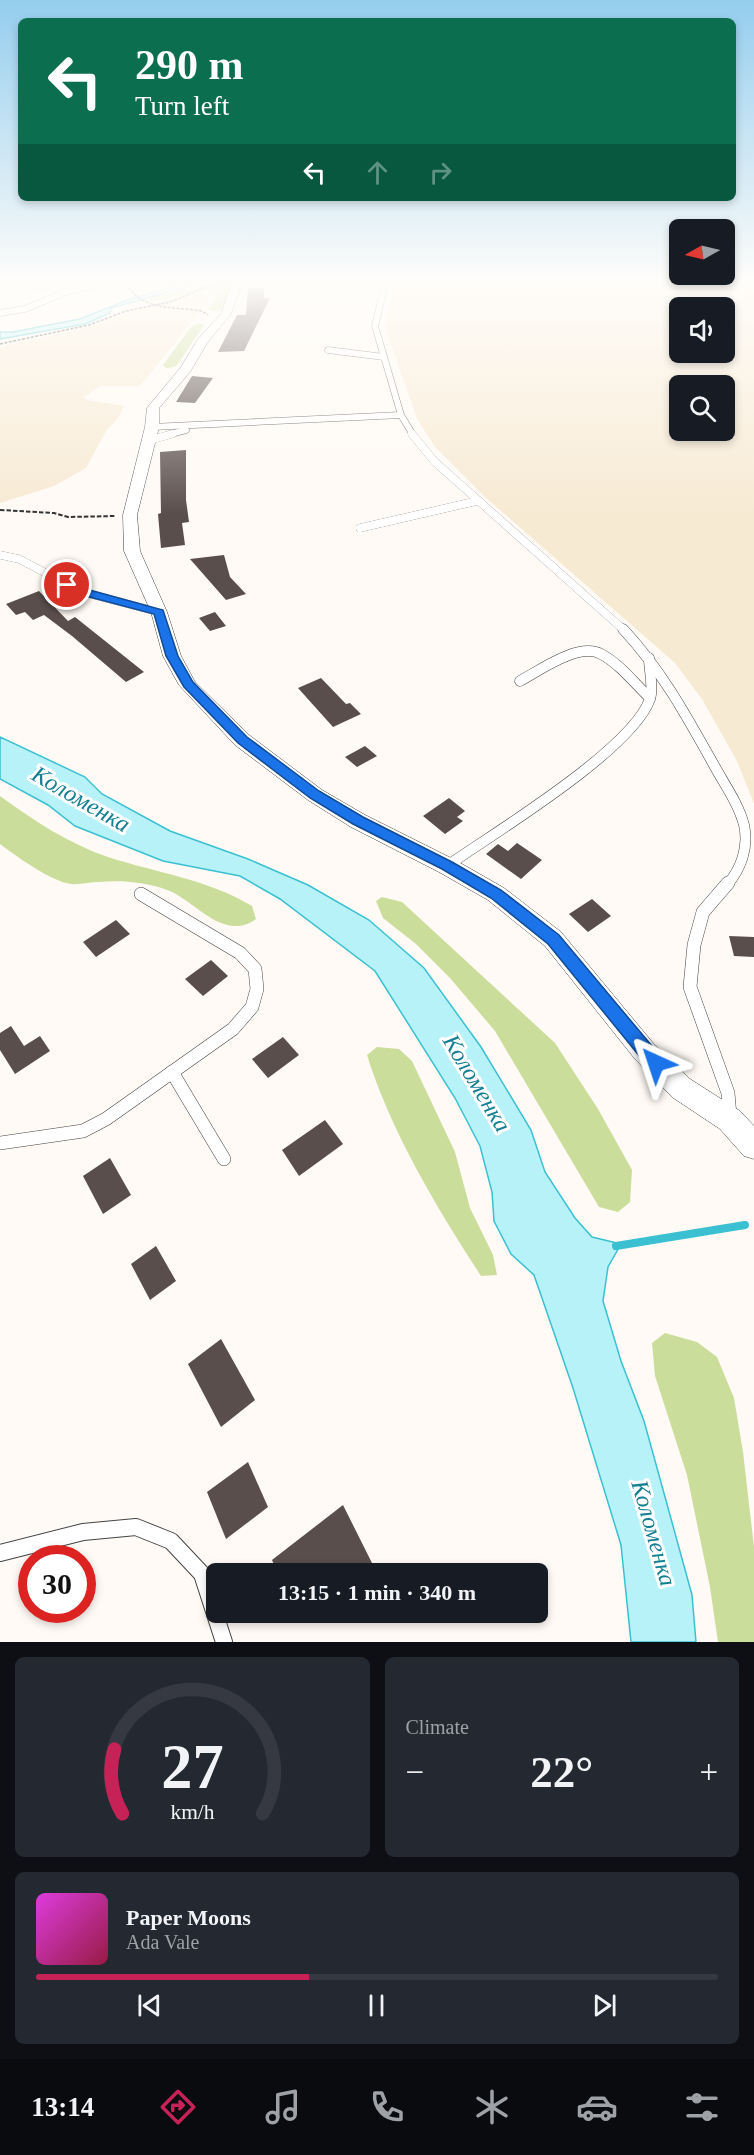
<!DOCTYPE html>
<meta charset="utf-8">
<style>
body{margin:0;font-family:"Times New Roman",serif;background:#242831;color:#f1f3f6;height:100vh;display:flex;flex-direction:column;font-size:22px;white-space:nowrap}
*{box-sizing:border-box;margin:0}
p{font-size:20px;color:#9ea1a6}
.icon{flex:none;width:33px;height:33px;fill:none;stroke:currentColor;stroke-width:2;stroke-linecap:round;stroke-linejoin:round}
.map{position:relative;height:1642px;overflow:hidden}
.drawer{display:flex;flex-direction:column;gap:15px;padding:15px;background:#0d0f14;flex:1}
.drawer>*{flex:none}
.banner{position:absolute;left:18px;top:18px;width:718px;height:183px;border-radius:9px;box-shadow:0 3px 9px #0003;background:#0b6e4f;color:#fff;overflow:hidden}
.needle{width:39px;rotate:262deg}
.tools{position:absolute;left:669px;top:219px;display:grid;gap:12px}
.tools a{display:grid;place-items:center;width:66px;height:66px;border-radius:9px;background:#171b24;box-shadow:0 3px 9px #0003;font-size:30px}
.speed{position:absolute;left:18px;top:1545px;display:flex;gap:12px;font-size:30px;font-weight:700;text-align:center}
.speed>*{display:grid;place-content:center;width:78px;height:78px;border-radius:50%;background:#171b24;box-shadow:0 3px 9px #0003;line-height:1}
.speed .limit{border:9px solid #d22;background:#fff;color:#111}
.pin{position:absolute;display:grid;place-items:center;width:51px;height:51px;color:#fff;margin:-26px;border:3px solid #fff;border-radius:50%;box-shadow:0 2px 6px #0007}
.me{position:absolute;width:66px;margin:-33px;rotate:318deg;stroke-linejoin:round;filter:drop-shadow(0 0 4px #0008)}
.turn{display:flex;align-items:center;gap:21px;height:126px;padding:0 18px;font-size:27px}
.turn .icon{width:78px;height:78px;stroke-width:2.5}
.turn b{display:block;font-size:42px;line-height:51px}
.lanes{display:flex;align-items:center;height:57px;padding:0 18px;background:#0003;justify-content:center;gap:30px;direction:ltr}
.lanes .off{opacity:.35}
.big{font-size:45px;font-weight:600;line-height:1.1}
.drawer .tile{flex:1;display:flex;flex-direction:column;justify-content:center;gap:9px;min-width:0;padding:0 21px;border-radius:9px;background:#242831}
.drawer .dial{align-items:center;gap:0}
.dial svg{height:156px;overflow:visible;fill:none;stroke:#363941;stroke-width:7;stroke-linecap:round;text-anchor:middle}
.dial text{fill:#f1f3f6;stroke:none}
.song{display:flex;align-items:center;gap:18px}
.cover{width:72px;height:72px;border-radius:9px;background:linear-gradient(135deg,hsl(300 70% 55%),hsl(340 70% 35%))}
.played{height:6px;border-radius:3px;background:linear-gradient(90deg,#c72258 40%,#363941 40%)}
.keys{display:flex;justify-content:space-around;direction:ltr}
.heat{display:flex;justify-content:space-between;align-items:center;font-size:33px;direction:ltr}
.drawer .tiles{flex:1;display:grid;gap:15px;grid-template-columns:1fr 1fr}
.tile:last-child{grid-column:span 2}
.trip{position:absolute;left:206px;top:1563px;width:342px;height:60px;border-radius:9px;background:#171b24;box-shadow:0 3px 9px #0003;font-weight:600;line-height:60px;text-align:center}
.dock{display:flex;height:96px;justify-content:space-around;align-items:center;background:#090b0e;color:#9ea1a6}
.dock .icon{width:42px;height:42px}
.dock .selected{color:#c72258}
.dock b{font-size:27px;color:#f1f3f6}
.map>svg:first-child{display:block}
.farmland{fill:#f7ead3;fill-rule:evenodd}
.forest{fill:#cbdd9a}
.water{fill:#b7f2f8;stroke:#3bc0d2;stroke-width:1.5}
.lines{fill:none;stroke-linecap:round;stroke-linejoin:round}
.stream{stroke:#3bc0d2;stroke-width:8}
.building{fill:#5a4e4c}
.service-far4-casing{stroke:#444;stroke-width:7}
.service-far3-casing{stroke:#444;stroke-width:8}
.service-far2-casing{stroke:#444;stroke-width:11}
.service-far1-casing{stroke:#444;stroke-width:14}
.service-casing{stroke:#444;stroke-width:18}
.minor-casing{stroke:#444;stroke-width:1}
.path-far1{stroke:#333;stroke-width:1.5;stroke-dasharray:3 1.5;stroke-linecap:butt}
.path{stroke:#333;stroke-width:2;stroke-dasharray:4.5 2;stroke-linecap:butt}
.service-far4{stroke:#fff;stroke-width:6}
.service-far3{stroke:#fff;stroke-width:8}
.service-far2{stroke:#fff;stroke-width:10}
.service-far1{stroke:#fff;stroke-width:13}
.service{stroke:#fff;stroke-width:16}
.minor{fill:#fff;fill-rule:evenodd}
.route{fill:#1a73e8;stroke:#114b97;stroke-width:1.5}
.labels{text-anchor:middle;stroke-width:6;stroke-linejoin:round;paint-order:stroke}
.near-water-label{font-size:24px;font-style:italic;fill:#147e92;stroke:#fff}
</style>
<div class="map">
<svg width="754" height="1642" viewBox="0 0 754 1642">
<rect width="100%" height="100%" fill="#fffaf5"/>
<g class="farmland">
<path d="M 393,284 L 754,284 L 754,804 L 737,761 L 702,699 L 675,663 L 485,497 L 435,447 L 417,419 L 385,327 ZM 680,308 L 724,308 L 724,352 L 680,352 ZM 680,386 L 724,386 L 724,430 L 680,430 Z"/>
<path d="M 188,294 L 205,294 L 210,297 L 209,301 L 140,386 L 100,386 L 84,397 L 86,400 L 124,406 L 118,418 L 106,431 L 86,468 L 54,486 L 0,503 L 0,347 L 87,327 L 176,296 Z"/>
</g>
<g class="forest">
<path d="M 207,284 L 232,284 L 222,310 L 213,311 L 208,309 L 215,299 L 215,294 C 189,287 173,301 150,301 L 150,298 Z"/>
<path d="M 198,323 L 204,325 C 202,328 178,364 176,366 C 174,367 169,368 166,368 L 163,365 L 191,327 Z"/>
<path d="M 0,796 C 33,820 69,844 108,857 C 157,873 207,879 252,906 L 256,919 C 223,943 194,899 167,890 C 146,882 120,880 99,882 C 90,882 80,885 71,884 C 52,882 16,856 0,844 Z"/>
<path d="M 382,897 L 402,902 L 555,1043 L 598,1109 L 632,1170 L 630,1202 L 618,1212 L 599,1207 L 495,1031 L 450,978 L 416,944 L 383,918 L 376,901 Z"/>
<path d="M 377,1047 L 399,1049 L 412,1061 L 455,1152 L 470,1208 L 493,1255 L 497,1275 L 481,1276 C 437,1208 391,1132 367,1055 Z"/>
<path d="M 665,1333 L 697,1342 L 717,1357 L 734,1398 L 743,1452 L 754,1547 L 754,1642 L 718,1642 L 710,1587 L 687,1475 L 655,1376 L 652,1343 Z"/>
</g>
<g class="water">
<path d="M 181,284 L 198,284 L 111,308 L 110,313 L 85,324 L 0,339 L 0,332 L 13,332 L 80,319 L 125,301 Z"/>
<path d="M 0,737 L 85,777 L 102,794 L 170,831 L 248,859 L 308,885 L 369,920 L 424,968 L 481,1047 L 531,1130 L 545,1172 L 575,1218 L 592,1237 L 621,1244 L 608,1267 L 603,1301 L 621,1361 L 644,1421 L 662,1486 L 692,1595 L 696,1642 L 631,1642 L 621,1545 L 573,1388 L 534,1275 L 511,1254 L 494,1221 L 492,1192 L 480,1146 L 455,1098 L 375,971 L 280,899 L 240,876 L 163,861 L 75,826 L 48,805 L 0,779 Z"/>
</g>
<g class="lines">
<path class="stream" d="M 616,1246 L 745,1225"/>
</g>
<g class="building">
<path d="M 248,288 L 264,288 L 264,298 L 270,298 L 244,351 L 218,352 L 237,315 L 246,315 Z"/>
<path d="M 192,376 L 213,378 L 195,403 L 176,402 Z"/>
<path d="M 186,450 L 186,500 L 189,522 L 182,523 L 185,545 L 161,548 L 158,514 L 161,513 L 160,452 Z"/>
<path d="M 224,555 L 230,577 L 246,594 L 226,600 L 190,559 Z"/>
<path d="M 39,591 L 68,621 L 75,617 L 144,672 L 126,682 L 72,636 L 44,615 L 33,620 L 25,612 L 16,615 L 6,604 Z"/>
<path d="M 215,612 L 226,626 L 210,631 L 199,618 Z"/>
<path d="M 321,678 L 346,704 L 350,703 L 361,714 L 333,727 L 298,688 Z"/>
<path d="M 365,746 L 377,756 L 357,767 L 345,757 Z"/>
<path d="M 449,798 L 465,811 L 457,817 L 463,821 L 445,834 L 423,816 Z"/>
<path d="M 517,843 L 542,860 L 521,879 L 486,854 L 498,844 L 508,851 Z"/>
<path d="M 592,899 L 611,916 L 588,932 L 569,914 Z"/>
<path d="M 116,920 L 130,934 L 96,957 L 83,942 Z"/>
<path d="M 729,936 L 754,937 L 754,957 L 734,956 Z"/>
<path d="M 211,960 L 228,976 L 203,996 L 185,979 Z"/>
<path d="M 11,1026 L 24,1046 L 40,1036 L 50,1051 L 15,1074 L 0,1050 L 0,1033 Z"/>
<path d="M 283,1037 L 299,1055 L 268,1078 L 252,1059 Z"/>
<path d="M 325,1120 L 343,1144 L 299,1176 L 282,1150 Z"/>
<path d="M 110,1158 L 131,1195 L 103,1214 L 83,1176 Z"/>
<path d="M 156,1246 L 176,1281 L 150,1300 L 131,1264 Z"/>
<path d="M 221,1339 L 255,1400 L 221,1427 L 188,1364 Z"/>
<path d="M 248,1462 L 268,1507 L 226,1539 L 207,1492 Z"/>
<path d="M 343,1505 L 374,1567 L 366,1574 L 278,1574 L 272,1560 Z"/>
</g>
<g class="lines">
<g class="service-far4-casing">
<g id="service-far4">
<path d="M 30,284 L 46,287"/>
<path d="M 0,313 L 25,309 L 68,291 L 104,284"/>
<path d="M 328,350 L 384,357"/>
<path d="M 401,415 L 413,435"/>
<path d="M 152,427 L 401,415 L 375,326 L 385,284"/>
<path d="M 167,435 L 186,430"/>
</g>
</g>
<g class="service-far3-casing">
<g id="service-far3">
<path d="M 412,434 L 435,462 L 625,631"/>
<path d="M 147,441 L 172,434"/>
<path d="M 360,528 L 477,501"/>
<path d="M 0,555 L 19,559 L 82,592 L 159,612"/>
</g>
</g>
<g class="service-far2-casing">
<g id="service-far2">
<path d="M 623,629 C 663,672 687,717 715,767 C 725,785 739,805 744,825 C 749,847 741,869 727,885"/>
<path d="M 520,681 C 540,670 579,642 601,654 C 620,664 635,684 650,698"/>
<path d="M 447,866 C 494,833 632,750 650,699 C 654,687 649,671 649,658"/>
</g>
</g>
<g class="service-far1-casing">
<g id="service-far1">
<path d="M 728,883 L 703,912 L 694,945 L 690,987 L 728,1093 L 730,1116"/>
<path d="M 172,1072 L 224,1159"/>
<path d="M 0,1143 L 83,1131 L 106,1119 L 233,1029 L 252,1007 L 257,989 L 255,969 L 240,953 L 141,894"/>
</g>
</g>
<g class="service-casing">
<path id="service" d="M 0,1553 L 83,1532 L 136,1527 L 171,1541 L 202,1574 L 224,1642"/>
</g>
<g class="minor-casing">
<path id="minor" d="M 232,284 L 242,284 L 231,314 L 207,343 L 190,372 L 159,408 L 159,427 L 137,515 L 140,551 L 167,612 L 181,656 L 195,682 L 249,735 L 322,790 L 365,815 L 455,860 L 504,888 L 561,932 L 653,1043 L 690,1079 L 740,1111 L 754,1126 L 754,1159 L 744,1156 L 720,1129 L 672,1097 L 635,1059 L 545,946 L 488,900 L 439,872 L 351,827 L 308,800 L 235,745 L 179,685 L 163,656 L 151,612 L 124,551 L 123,515 L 145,427 L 147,408 L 181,367 L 198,339 L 221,314 Z"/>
</g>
<g class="path-far1">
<path d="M 126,284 C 144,312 173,306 202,311 L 208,315"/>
<path d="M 0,344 L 89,325 L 126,311 L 170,302 L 214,284"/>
</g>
<path class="path" d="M 0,510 L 54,513 L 68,517 L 115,516"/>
<use href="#service-far4" class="service-far4"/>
<use href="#service-far3" class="service-far3"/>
<use href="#service-far2" class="service-far2"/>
<use href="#service-far1" class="service-far1"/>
<use href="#service" class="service"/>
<use href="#minor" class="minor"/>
</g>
<linearGradient id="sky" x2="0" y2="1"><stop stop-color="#94cdee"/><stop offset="0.55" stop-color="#fffdfa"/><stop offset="1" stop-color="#fffdfa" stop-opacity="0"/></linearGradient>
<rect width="754" height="514" fill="url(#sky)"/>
<path class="route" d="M 64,582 L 71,582 L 86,589 L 163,610 L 178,656 L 193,682 L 247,737 L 319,791 L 363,817 L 452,862 L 501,890 L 559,935 L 662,1058 L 665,1063 L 662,1069 L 656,1071 L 650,1069 L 548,944 L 491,898 L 442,869 L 353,824 L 310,798 L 238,743 L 184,687 L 166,656 L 154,614 L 78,594 L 64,587 Z"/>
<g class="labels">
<g class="near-water-label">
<text transform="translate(81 799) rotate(30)" y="8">Коломенка</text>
<text transform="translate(477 1083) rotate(59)" y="8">Коломенка</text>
<text transform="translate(654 1533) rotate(74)" y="8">Коломенка</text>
</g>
</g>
</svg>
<div class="tools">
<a><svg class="needle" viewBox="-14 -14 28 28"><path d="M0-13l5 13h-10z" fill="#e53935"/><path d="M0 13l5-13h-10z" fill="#9ea1a6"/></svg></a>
<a><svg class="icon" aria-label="sound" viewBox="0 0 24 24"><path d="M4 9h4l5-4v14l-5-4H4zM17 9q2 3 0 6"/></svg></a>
<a><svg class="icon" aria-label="search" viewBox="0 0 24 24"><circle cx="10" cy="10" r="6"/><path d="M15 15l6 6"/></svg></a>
</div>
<div class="speed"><div class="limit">30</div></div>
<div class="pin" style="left:67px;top:585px;background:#d93025"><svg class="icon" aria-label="arrive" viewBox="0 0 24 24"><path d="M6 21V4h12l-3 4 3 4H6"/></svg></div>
<svg class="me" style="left:656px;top:1063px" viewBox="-20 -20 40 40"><path d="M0-17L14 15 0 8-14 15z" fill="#1a73e8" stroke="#fff" stroke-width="4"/></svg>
<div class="trip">13:15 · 1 min · 340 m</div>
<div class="banner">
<div class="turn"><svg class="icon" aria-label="left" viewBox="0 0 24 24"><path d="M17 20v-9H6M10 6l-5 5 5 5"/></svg><div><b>290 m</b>Turn left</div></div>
<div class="lanes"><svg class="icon" aria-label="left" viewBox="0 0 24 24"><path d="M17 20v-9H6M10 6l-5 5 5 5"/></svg><svg class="icon off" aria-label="ahead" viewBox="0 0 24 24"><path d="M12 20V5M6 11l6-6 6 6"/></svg><svg class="icon off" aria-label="right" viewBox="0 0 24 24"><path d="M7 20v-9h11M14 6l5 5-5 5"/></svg></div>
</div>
</div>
<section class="drawer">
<div class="tiles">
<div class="tile dial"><svg viewBox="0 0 100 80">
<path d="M14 69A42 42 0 1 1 86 69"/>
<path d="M14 69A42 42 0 0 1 10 36" stroke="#c72258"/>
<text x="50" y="56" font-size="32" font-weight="700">27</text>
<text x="50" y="72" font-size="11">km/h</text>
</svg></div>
<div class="tile"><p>Climate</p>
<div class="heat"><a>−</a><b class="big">22°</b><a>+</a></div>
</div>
<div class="tile">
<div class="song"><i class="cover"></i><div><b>Paper Moons</b><p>Ada Vale</p></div></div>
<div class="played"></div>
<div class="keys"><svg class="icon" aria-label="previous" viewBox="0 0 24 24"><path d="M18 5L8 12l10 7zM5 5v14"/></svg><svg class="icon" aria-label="pause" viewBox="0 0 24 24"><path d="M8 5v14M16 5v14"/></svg><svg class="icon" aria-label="next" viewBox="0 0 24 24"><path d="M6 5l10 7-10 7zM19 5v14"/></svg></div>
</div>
</div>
</section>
<nav class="dock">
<b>13:14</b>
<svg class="icon selected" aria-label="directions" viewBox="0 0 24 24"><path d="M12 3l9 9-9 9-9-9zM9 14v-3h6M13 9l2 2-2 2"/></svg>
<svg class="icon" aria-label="music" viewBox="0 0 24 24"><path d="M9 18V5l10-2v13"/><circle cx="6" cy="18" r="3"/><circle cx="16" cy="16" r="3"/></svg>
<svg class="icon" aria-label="phone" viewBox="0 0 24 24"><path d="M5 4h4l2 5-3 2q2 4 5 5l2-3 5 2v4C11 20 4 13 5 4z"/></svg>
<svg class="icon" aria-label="climate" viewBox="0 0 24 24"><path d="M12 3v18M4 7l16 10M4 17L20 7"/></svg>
<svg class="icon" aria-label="car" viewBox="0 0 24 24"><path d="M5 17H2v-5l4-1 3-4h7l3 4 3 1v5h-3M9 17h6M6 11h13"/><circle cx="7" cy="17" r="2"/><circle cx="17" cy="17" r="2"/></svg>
<svg class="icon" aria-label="filters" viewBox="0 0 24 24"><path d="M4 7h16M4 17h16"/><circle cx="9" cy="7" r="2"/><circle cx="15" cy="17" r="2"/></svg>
</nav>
